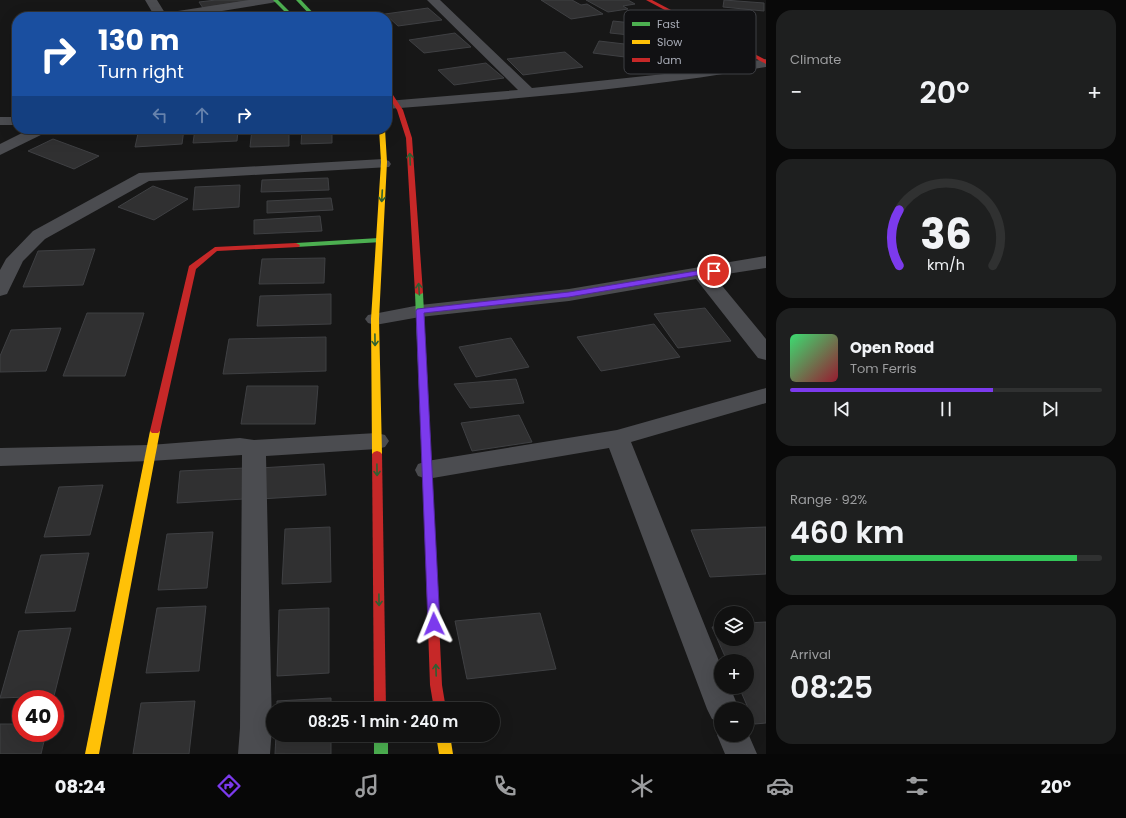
<!DOCTYPE html>
<meta charset="utf-8">
<style>
body{margin:0;font-family:Poppins,sans-serif;background:#1e1f1f;color:#f1f3f6;height:100vh;display:flex;flex-direction:column;font-size:15px;white-space:nowrap}
*{box-sizing:border-box;margin:0}
p{font-size:13px;color:#9c9d9f}
.icon{flex:none;width:22px;height:22px;fill:none;stroke:currentColor;stroke-width:2;stroke-linecap:round;stroke-linejoin:round}
.map{position:relative;flex:1;overflow:hidden}
.drawer{display:flex;flex-direction:column;gap:10px;padding:10px;background:#090909;width:360px}
.drawer>*{flex:none}
.hud{position:absolute;left:12px;top:12px;width:380px;height:122px;border-radius:16px;box-shadow:0 4px 16px #0002,0 0 0 1px #303131;background:#1a4fa0;color:#fff;overflow:hidden}
.tools{position:absolute;left:714px;top:606px;display:grid;gap:8px}
.tools a{display:grid;place-items:center;width:40px;height:40px;border-radius:50%;background:#111;box-shadow:0 4px 16px #0002,0 0 0 1px #303131;font-size:20px}
.speed{position:absolute;left:12px;top:690px;display:flex;gap:8px;font-size:20px;font-weight:700;text-align:center}
.speed>*{display:grid;place-content:center;width:52px;height:52px;border-radius:50%;background:#111;box-shadow:0 4px 16px #0002,0 0 0 1px #303131;line-height:1}
.speed .limit{border:6px solid #d22;background:#fff;color:#111}
.pin{position:absolute;display:grid;place-items:center;width:34px;height:34px;color:#fff;margin:-17px;border:2px solid #fff;border-radius:50%;box-shadow:0 1px 4px #0007}
.me{position:absolute;width:44px;margin:-22px;rotate:358deg;stroke-linejoin:round;filter:drop-shadow(0 0 3px #0008)}
.turn{display:flex;align-items:center;gap:14px;height:84px;padding:0 20px;font-size:18px}
.turn .icon{width:52px;height:52px;stroke-width:2.5}
.turn b{display:block;font-size:28px;line-height:34px}
.lanes{display:flex;align-items:center;height:38px;padding:0 20px;background:#0003;justify-content:center;gap:20px;direction:ltr}
.lanes .off{opacity:.35}
.big{font-size:30px;font-weight:600;line-height:1.1}
.drawer .widget{flex:1;display:flex;flex-direction:column;justify-content:center;gap:6px;min-width:0;padding:0 14px;border-radius:16px;background:#1e1f1f}
.drawer .dial{align-items:center;gap:0}
.dial svg{height:104px;overflow:visible;fill:none;stroke:#303131;stroke-width:7;stroke-linecap:round;text-anchor:middle}
.dial text{fill:#f1f3f6;stroke:none}
.song{display:flex;align-items:center;gap:12px}
.cover{width:48px;height:48px;border-radius:6px;background:linear-gradient(135deg,hsl(140 70% 55%),hsl(350 70% 35%))}
.played{height:4px;border-radius:2px;background:linear-gradient(90deg,#7c3aed 65%,#303131 65%)}
.keys{display:flex;justify-content:space-around;direction:ltr}
.heat{display:flex;justify-content:space-between;align-items:center;font-size:22px;direction:ltr}
.charge{height:6px;border-radius:3px;background:linear-gradient(90deg,#34c759 92%,#303131 0)}
.trip{position:absolute;left:266px;top:702px;width:234px;height:40px;border-radius:20px;background:#111;box-shadow:0 4px 16px #0002,0 0 0 1px #303131;font-weight:600;line-height:40px;text-align:center}
.dock{display:flex;height:64px;justify-content:space-around;align-items:center;background:#070707;color:#9c9d9f}
.dock .icon{width:28px;height:28px}
.dock .current{color:#7c3aed}
.dock b{font-size:18px;color:#f1f3f6}
main{display:flex;flex:1;min-height:0}
.map>svg:first-child{display:block}
.building{fill:#303031;stroke:#3f4043}
.lines{fill:none;stroke-linecap:round;stroke-linejoin:round}
.street{fill:#4b4c50;fill-rule:evenodd}
.fast{fill:#4caf50;fill-rule:evenodd}
.slow{fill:#ffc107;fill-rule:evenodd}
.jam{fill:#c62828;fill-rule:evenodd}
.oneway{stroke:#2e6032}
.route{fill:#7c3aed;stroke:#51269a}
.key{fill:#111113;stroke:#3f4045;stroke-width:1}
.key-label{font-size:11px;fill:#a9adb8}
</style>
<main>
<div class="map">
<svg width="766" height="754" viewBox="0 0 766 754">
<rect width="100%" height="100%" fill="#171717"/>
<g class="building">
<path d="M 216,0 L 253,0 L 203,8 L 199,2 Z"/>
<path d="M 541,0 L 572,0 L 581,5 L 587,4 L 603,14 L 571,19 Z"/>
<path d="M 586,0 L 628,0 L 635,4 L 623,6 L 628,9 L 608,12 Z"/>
<path d="M 724,0 L 764,3 L 764,11 L 723,7 Z"/>
<path d="M 428,8 L 442,20 L 398,26 L 385,14 Z"/>
<path d="M 613,21 L 689,29 L 688,41 L 610,33 Z"/>
<path d="M 455,33 L 471,47 L 424,53 L 409,40 Z"/>
<path d="M 599,41 L 684,51 L 681,64 L 593,53 Z"/>
<path d="M 565,52 L 583,67 L 523,75 L 507,59 Z"/>
<path d="M 486,63 L 504,78 L 454,85 L 438,70 Z"/>
<path d="M 139,129 L 184,129 L 182,144 L 135,147 Z"/>
<path d="M 195,129 L 238,129 L 237,141 L 193,143 Z"/>
<path d="M 252,129 L 289,129 L 289,146 L 250,147 Z"/>
<path d="M 302,129 L 332,129 L 332,143 L 301,144 Z"/>
<path d="M 53,139 L 99,156 L 74,169 L 28,151 Z"/>
<path d="M 328,178 L 329,190 L 261,192 L 262,180 Z"/>
<path d="M 240,185 L 239,207 L 193,210 L 195,187 Z"/>
<path d="M 153,186 L 188,199 L 154,220 L 118,207 Z"/>
<path d="M 331,198 L 333,210 L 267,213 L 267,201 Z"/>
<path d="M 320,216 L 322,231 L 254,234 L 254,220 Z"/>
<path d="M 95,249 L 83,285 L 23,287 L 38,251 Z"/>
<path d="M 325,258 L 324,283 L 259,284 L 262,259 Z"/>
<path d="M 331,294 L 331,324 L 257,326 L 260,296 Z"/>
<path d="M 705,308 L 731,341 L 678,348 L 654,314 Z"/>
<path d="M 87,313 L 144,313 L 125,376 L 63,376 Z"/>
<path d="M 654,324 L 680,357 L 601,371 L 577,337 Z"/>
<path d="M 61,328 L 46,371 L 0,372 L 0,356 L 11,330 Z"/>
<path d="M 326,337 L 326,371 L 223,374 L 229,339 Z"/>
<path d="M 511,338 L 529,367 L 476,377 L 459,347 Z"/>
<path d="M 516,379 L 524,403 L 470,408 L 454,384 Z"/>
<path d="M 247,386 L 318,386 L 315,424 L 241,424 Z"/>
<path d="M 519,415 L 532,442 L 472,451 L 461,423 Z"/>
<path d="M 324,464 L 326,495 L 260,499 L 260,468 Z"/>
<path d="M 245,468 L 244,499 L 177,503 L 180,471 Z"/>
<path d="M 103,485 L 90,535 L 44,537 L 59,487 Z"/>
<path d="M 330,527 L 331,582 L 282,584 L 285,529 Z"/>
<path d="M 766,527 L 766,574 L 710,577 L 691,530 Z"/>
<path d="M 213,532 L 207,588 L 158,590 L 167,534 Z"/>
<path d="M 89,553 L 75,611 L 25,613 L 41,555 Z"/>
<path d="M 206,606 L 199,671 L 146,673 L 157,608 Z"/>
<path d="M 329,608 L 329,673 L 277,676 L 279,610 Z"/>
<path d="M 540,613 L 556,669 L 467,679 L 455,621 Z"/>
<path d="M 766,622 L 766,723 L 755,724 L 739,687 L 747,687 L 747,661 L 727,661 L 712,627 L 721,626 L 721,639 L 747,639 L 747,623 Z"/>
<path d="M 71,628 L 54,696 L 0,698 L 19,631 Z"/>
<path d="M 331,698 L 331,709 L 277,709 L 277,701 Z"/>
<path d="M 195,701 L 189,754 L 133,754 L 141,703 Z"/>
<path d="M 0,724 L 21,724 L 21,733 L 46,733 L 41,754 L 0,754 Z"/>
<path d="M 276,735 L 331,735 L 331,754 L 275,754 Z"/>
</g>
<g class="lines">
<g class="street">
<path d="M 145,0 L 157,0 L 165,13 L 249,0 L 277,0 L 275,2 L 271,3 L 185,17 L 155,17 Z"/>
<path d="M 427,0 L 440,0 L 532,88 L 702,70 L 766,59 L 766,67 C 641,89 514,99 387,109 L 387,101 L 518,90 Z"/>
<rect x="0" y="117" width="17" height="8"/>
<path d="M 30,129 L 50,129 L 47,132 L 0,155 L 0,144 Z"/>
<path d="M 383,159 L 389,161 L 391,164 L 389,167 L 149,181 L 45,239 L 23,261 L 7,294 L 0,296 L 0,270 L 6,259 L 33,231 L 139,173 Z"/>
<path d="M 766,256 L 766,268 L 714,276 L 766,339 L 766,360 L 758,358 L 696,279 L 569,301 L 420,317 L 375,325 L 368,323 L 365,319 L 368,315 L 420,305 L 569,289 Z"/>
<path d="M 766,388 L 766,403 L 631,442 L 721,666 L 721,687 L 730,687 L 739,709 L 721,709 L 721,722 L 712,719 L 707,709 L 609,448 L 427,479 L 418,476 L 415,470 L 418,464 L 427,461 L 617,430 Z"/>
<path d="M 377,433 L 385,435 L 389,441 L 385,447 L 377,449 L 266,456 L 272,728 L 270,754 L 238,754 L 240,728 L 242,455 L 150,461 L 0,466 L 0,448 L 150,445 L 240,438 L 254,440 Z"/>
<path d="M 721,726 L 721,735 L 747,735 L 747,731 L 757,754 L 725,754 L 717,735 Z"/>
</g>
<g class="fast">
<path d="M 273,0 L 278,0 L 295,17 L 290,17 Z"/>
<path d="M 296,0 L 301,0 L 317,17 L 312,17 Z"/>
<path d="M 379,238 L 383,240 L 382,242 L 296,247 L 292,245 L 296,243 Z"/>
<path d="M 416,291 L 419,291 L 423,293 L 434,514 L 433,517 L 429,518 L 425,517 L 424,514 L 415,293 Z"/>
<rect x="374" y="735" width="14" height="19"/>
</g>
<g class="slow">
<path d="M 379,129 L 385,129 L 387,162 L 379,319 L 382,454 L 380,456 L 374,456 L 372,454 L 371,319 L 381,162 Z"/>
<path d="M 155,428 L 158,429 L 160,431 L 99,754 L 85,754 L 150,431 L 152,429 Z"/>
<path d="M 436,735 L 450,735 L 453,754 L 439,754 Z"/>
</g>
<g class="jam">
<path d="M 646,0 L 652,0 L 766,60 L 766,64 Z"/>
<path d="M 387,88 L 389,89 L 403,110 L 412,138 L 423,293 L 419,295 L 415,293 L 406,138 L 397,110 L 387,94 Z"/>
<path d="M 296,243 L 300,245 L 299,247 L 217,251 L 196,269 L 160,431 L 158,433 L 152,433 L 150,431 L 189,266 L 215,247 Z"/>
<path d="M 377,451 L 380,452 L 382,454 L 386,709 L 374,709 L 372,454 L 374,452 Z"/>
<path d="M 429,510 L 433,511 L 434,514 L 442,685 L 446,709 L 434,709 L 430,685 L 424,514 L 425,511 Z"/>
</g>
</g>
<defs><path id="oneway-shaft" d="M-6 0H5M1.5-3L5.5 0L1.5 3" fill="none" stroke-width="1.6" stroke-linecap="round" stroke-linejoin="round"/></defs>
<g class="oneway">
<use href="#oneway-shaft" transform="translate(410 159) rotate(-93)"/>
<use href="#oneway-shaft" transform="translate(382 196) rotate(93)"/>
<use href="#oneway-shaft" transform="translate(419 289) rotate(-94)"/>
<use href="#oneway-shaft" transform="translate(375 340) rotate(89)"/>
<use href="#oneway-shaft" transform="translate(377 470) rotate(89)"/>
<use href="#oneway-shaft" transform="translate(379 600) rotate(89)"/>
<use href="#oneway-shaft" transform="translate(436 670) rotate(-92)"/>
</g>
<path class="route" d="M 714,268 L 718,271 L 717,272 L 569,297 L 424,313 L 440,624 L 438,627 L 434,629 L 429,627 L 428,624 L 416,311 L 417,309 L 569,292 Z"/>
<rect x="624" y="10" width="132" height="64" rx="6" class="key"/>
<rect x="632" y="22" width="18" height="4" fill="#4caf50"/>
<rect x="632" y="40" width="18" height="4" fill="#ffc107"/>
<rect x="632" y="58" width="18" height="4" fill="#c62828"/>
<g class="key-label">
<text x="657" y="28">Fast</text>
<text x="657" y="46">Slow</text>
<text x="657" y="64">Jam</text>
</g>
</svg>
<div class="tools">
<a><svg class="icon" aria-label="layers" viewBox="0 0 24 24"><path d="M12 4l9 5-9 5-9-5zM3 14l9 5 9-5"/></svg></a>
<a>+</a>
<a>−</a>
</div>
<div class="speed"><div class="limit">40</div></div>
<div class="pin" style="left:714px;top:271px;background:#d93025"><svg class="icon" aria-label="arrive" viewBox="0 0 24 24"><path d="M6 21V4h12l-3 4 3 4H6"/></svg></div>
<svg class="me" style="left:434px;top:624px" viewBox="-20 -20 40 40"><path d="M0-17L14 15 0 8-14 15z" fill="#7c3aed" stroke="#fff" stroke-width="4"/></svg>
<div class="trip">08:25 · 1 min · 240 m</div>
<div class="hud">
<div class="turn"><svg class="icon" aria-label="right" viewBox="0 0 24 24"><path d="M7 20v-9h11M14 6l5 5-5 5"/></svg><div><b>130 m</b>Turn right</div></div>
<div class="lanes"><svg class="icon off" aria-label="left" viewBox="0 0 24 24"><path d="M17 20v-9H6M10 6l-5 5 5 5"/></svg><svg class="icon off" aria-label="ahead" viewBox="0 0 24 24"><path d="M12 20V5M6 11l6-6 6 6"/></svg><svg class="icon" aria-label="right" viewBox="0 0 24 24"><path d="M7 20v-9h11M14 6l5 5-5 5"/></svg></div>
</div>
</div>
<section class="drawer">
<div class="widget"><p>Climate</p>
<div class="heat"><a>−</a><b class="big">20°</b><a>+</a></div>
</div>
<div class="widget dial"><svg viewBox="0 0 100 80">
<path d="M14 69A42 42 0 1 1 86 69"/>
<path d="M14 69A42 42 0 0 1 14 26" stroke="#7c3aed"/>
<text x="50" y="56" font-size="32" font-weight="700">36</text>
<text x="50" y="72" font-size="11">km/h</text>
</svg></div>
<div class="widget">
<div class="song"><i class="cover"></i><div><b>Open Road</b><p>Tom Ferris</p></div></div>
<div class="played"></div>
<div class="keys"><svg class="icon" aria-label="previous" viewBox="0 0 24 24"><path d="M18 5L8 12l10 7zM5 5v14"/></svg><svg class="icon" aria-label="pause" viewBox="0 0 24 24"><path d="M8 5v14M16 5v14"/></svg><svg class="icon" aria-label="next" viewBox="0 0 24 24"><path d="M6 5l10 7-10 7zM19 5v14"/></svg></div>
</div>
<div class="widget"><p>Range · 92%</p><b class="big">460 km</b><div class="charge"></div></div>
<div class="widget"><p>Arrival</p><b class="big">08:25</b></div>
</section>
</main>
<nav class="dock">
<b>08:24</b>
<svg class="icon current" aria-label="directions" viewBox="0 0 24 24"><path d="M12 3l9 9-9 9-9-9zM9 14v-3h6M13 9l2 2-2 2"/></svg>
<svg class="icon" aria-label="music" viewBox="0 0 24 24"><path d="M9 18V5l10-2v13"/><circle cx="6" cy="18" r="3"/><circle cx="16" cy="16" r="3"/></svg>
<svg class="icon" aria-label="phone" viewBox="0 0 24 24"><path d="M5 4h4l2 5-3 2q2 4 5 5l2-3 5 2v4C11 20 4 13 5 4z"/></svg>
<svg class="icon" aria-label="climate" viewBox="0 0 24 24"><path d="M12 3v18M4 7l16 10M4 17L20 7"/></svg>
<svg class="icon" aria-label="car" viewBox="0 0 24 24"><path d="M5 17H2v-5l4-1 3-4h7l3 4 3 1v5h-3M9 17h6M6 11h13"/><circle cx="7" cy="17" r="2"/><circle cx="17" cy="17" r="2"/></svg>
<svg class="icon" aria-label="filters" viewBox="0 0 24 24"><path d="M4 7h16M4 17h16"/><circle cx="9" cy="7" r="2"/><circle cx="15" cy="17" r="2"/></svg>
<b>20°</b>
</nav>
